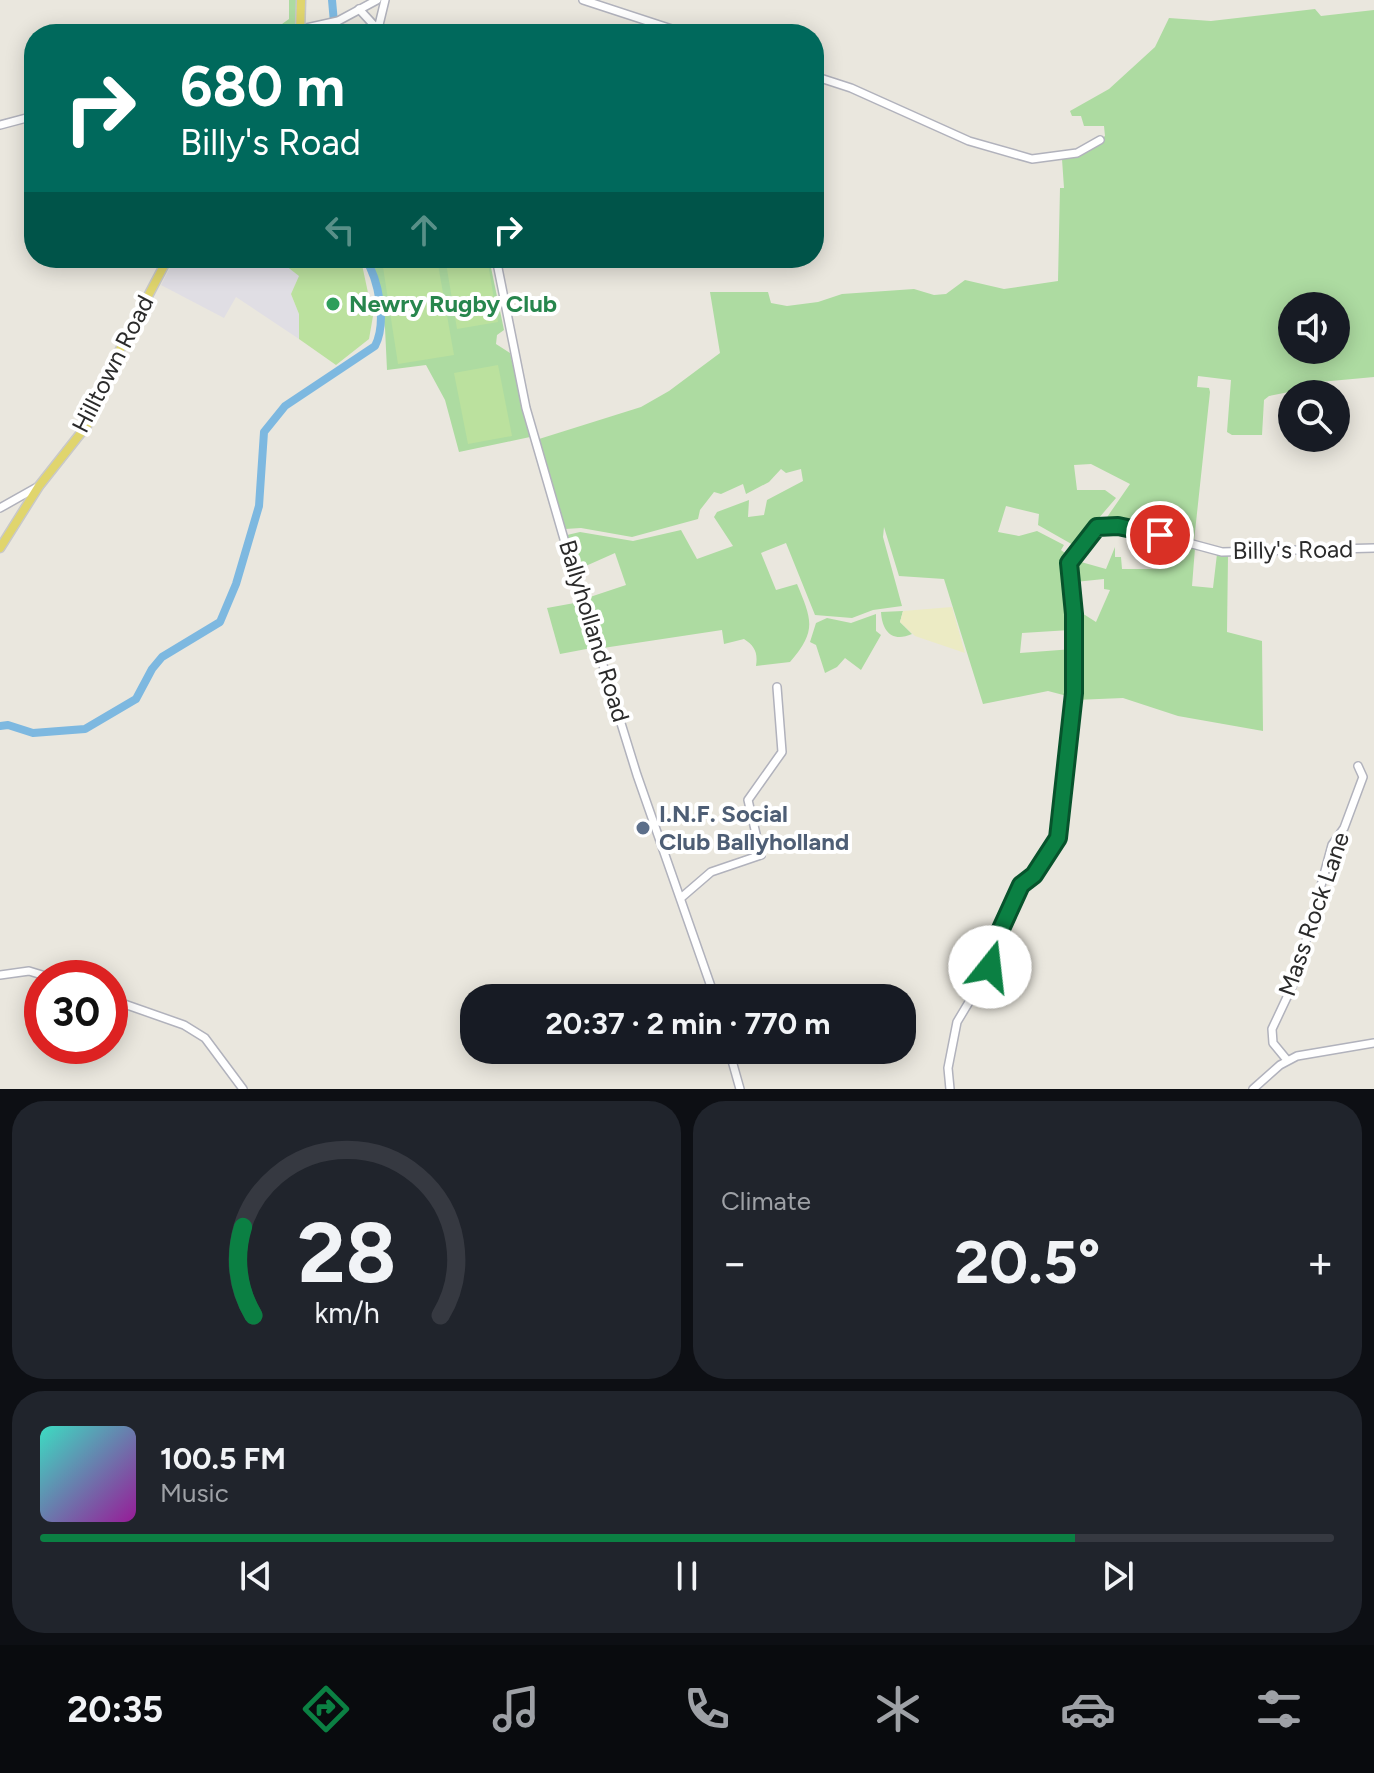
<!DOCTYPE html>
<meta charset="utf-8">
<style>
body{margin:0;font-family:Figtree,sans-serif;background:#20242c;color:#f1f3f6;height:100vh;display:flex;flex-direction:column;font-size:30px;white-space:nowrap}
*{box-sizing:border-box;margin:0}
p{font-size:26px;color:#9ea1a6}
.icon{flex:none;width:44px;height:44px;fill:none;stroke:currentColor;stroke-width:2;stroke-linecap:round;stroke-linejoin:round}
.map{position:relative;height:1089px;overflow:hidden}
.side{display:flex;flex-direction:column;gap:12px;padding:12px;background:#0d0f14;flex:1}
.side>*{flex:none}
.hud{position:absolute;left:24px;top:24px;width:800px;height:244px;border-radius:32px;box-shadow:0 4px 20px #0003;background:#00695c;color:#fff;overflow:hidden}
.controls{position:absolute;left:1278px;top:292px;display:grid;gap:16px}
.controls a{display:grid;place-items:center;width:72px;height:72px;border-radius:50%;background:#171b24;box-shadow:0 4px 20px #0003;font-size:40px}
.speed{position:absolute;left:24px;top:960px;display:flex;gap:16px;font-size:40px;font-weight:700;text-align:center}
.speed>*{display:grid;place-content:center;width:104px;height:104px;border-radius:50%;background:#171b24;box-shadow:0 4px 20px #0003;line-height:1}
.speed .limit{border:12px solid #d22;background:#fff;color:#111}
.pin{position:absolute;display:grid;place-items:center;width:68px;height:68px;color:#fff;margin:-34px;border:4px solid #fff;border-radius:50%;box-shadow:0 2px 8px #0007}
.me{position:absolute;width:88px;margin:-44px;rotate:16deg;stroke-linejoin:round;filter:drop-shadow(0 0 6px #0008)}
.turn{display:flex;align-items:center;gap:28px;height:168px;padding:0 24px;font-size:36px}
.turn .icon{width:104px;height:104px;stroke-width:2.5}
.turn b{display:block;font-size:56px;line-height:68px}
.lanes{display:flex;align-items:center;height:76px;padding:0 24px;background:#0003;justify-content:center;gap:40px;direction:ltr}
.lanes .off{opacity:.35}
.big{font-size:60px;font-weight:700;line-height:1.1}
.side .tile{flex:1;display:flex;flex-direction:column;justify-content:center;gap:12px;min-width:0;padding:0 28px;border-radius:32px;background:#20242c}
.side .dial{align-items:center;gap:0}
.dial svg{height:208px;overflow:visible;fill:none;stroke:#363941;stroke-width:7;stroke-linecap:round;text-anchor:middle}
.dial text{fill:#f1f3f6;stroke:none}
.song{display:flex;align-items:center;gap:24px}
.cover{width:96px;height:96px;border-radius:12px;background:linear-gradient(135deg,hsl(170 70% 55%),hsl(300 70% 35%))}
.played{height:8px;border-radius:4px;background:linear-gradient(90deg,#0b8043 80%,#363941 80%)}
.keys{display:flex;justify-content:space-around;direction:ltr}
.heat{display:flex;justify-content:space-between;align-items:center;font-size:44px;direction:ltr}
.side .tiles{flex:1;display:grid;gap:12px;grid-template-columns:1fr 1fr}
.tile:last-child{grid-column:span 2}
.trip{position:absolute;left:460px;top:984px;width:456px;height:80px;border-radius:32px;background:#171b24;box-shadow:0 4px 20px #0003;font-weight:700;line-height:80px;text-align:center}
.tabs{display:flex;height:128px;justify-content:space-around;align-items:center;background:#090b0e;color:#9ea1a6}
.tabs .icon{width:56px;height:56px}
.tabs .active{color:#0b8043}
.tabs b{font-size:36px;color:#f1f3f6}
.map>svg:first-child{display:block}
.industrial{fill:#e0dee4}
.green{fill:#addba1;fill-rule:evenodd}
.sand{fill:#ecebc4}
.pitch{fill:#bbe19e}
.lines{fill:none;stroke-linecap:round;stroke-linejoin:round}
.river{stroke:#7db8e0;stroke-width:8}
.minor-casing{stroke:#b1b2bc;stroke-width:10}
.major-casing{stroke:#c8c8c8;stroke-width:11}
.minor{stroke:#fff;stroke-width:7}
.major{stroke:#e0d56d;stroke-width:8}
.route-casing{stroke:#07532c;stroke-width:20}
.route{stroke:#0b8043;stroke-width:14}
.leisure-dot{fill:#2e9e5b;stroke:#fff;stroke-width:3}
.service-dot{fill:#5c6f8a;stroke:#fff;stroke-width:3}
.labels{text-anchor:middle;stroke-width:8;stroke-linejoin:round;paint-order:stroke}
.leisure-label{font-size:24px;font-weight:bold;fill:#27864d;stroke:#fff;text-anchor:start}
.street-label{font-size:24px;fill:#2a2a2a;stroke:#fff}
.service-label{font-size:24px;font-weight:bold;fill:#4e5e75;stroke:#fff;text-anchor:start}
</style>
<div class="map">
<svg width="1374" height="1089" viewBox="0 0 1374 1089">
<rect width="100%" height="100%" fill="#eae7de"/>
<path class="industrial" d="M 175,258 L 277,258 L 300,276 L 291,294 L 299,314 L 299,339 L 236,297 L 224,318 L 161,285 Z"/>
<g class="green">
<path d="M 289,0 L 298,0 L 296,33 L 281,34 L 282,24 L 289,19 Z"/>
<path d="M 1315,9 L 1321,16 L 1374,10 L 1374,377 L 1320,382 L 1319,386 L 1269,396 L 1264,400 L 1262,435 L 1232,435 L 1227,432 L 1231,380 L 1198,376 L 1197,387 L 1209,388 L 1210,392 L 1194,541 L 1132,525 L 1103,523 L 1130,484 L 1091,464 L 1074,465 L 1077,490 L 1105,490 L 1116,498 L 1075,546 L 1038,525 L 1039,514 L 1006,506 L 998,532 L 1019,536 L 1037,531 L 1064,545 L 1061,550 L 1069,556 L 1066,566 L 1073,623 L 1070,630 L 1022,633 L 1020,653 L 1073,649 L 1071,697 L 1048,691 L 983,704 L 944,579 L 899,576 L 884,527 L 883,537 L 902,606 L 873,610 L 852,618 L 815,615 L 786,543 L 761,553 L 776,590 L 797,584 C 812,620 817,631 790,662 L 756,666 C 758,653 755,646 744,639 L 724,644 L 722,630 L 603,648 L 587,598 L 626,585 L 615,553 L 579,569 L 567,535 L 580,532 L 633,541 L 681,530 L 697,559 L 733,546 L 714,517 L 717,512 L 749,500 L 748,517 L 764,515 L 767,500 L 803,481 L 801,469 L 786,473 L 781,469 L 769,482 L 746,494 L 743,484 L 721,494 L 714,492 L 700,510 L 698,519 L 632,537 L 581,528 L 565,529 L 539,439 L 641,407 L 669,391 L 720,353 L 710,292 L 768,292 L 771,303 L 787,306 L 818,302 L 842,294 L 914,289 L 934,295 L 946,294 L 965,280 L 1004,289 L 1058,281 L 1060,188 L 1064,188 L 1062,159 L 1082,152 L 1105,136 L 1104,126 L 1084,126 L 1081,116 L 1072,116 L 1070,111 L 1109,89 L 1155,47 L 1169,18 L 1211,21 ZM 1292,306 L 1336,306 L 1336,350 L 1292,350 Z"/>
<path d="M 403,258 L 489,258 L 504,330 L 497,335 L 496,344 L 510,353 L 530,437 L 459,452 L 445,400 L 426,365 L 387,370 L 385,328 L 373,261 Z"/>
<path d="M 1169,541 L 1195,548 L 1192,586 L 1213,588 L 1217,554 L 1228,556 L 1227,632 L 1262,641 L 1263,731 L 1178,716 L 1123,698 L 1075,700 L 1074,608 L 1096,622 L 1110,590 L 1104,589 L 1104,579 L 1075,582 L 1072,577 L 1074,560 L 1106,569 L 1115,547 L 1115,557 L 1121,557 L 1122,569 L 1165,569 L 1163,542 Z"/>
<path d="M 580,602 L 584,605 L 597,647 L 560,654 L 547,608 Z"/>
<path d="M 903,611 L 900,622 L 912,634 C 892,643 882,631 881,612 Z"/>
<path d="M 876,614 L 876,631 L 881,635 L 861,670 L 845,658 L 837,667 L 825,673 L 816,645 L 810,642 L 816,623 L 827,618 L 851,623 Z"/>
</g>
<path class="sand" d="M 952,607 L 965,653 L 915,636 L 900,622 L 903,611 Z"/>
<g class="pitch">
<path d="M 276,258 L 361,260 L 373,316 L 369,339 L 336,365 L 299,339 L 299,314 L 291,294 L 299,276 Z"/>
<path d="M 487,258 L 498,322 L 457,329 L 446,263 Z"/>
<path d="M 437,259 L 454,355 L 398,364 L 383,267 Z"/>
<path d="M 498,365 L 512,436 L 468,444 L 454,373 Z"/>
</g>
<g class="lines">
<g class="river">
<path d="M 332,0 L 335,34"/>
<path d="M 0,726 L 8,725 L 33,733 L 85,729 L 136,699 L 152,669 L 162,657 L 220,622 L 236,584 L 259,506 L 264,432 L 285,406 L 375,346 C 387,323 379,280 365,258"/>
</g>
<g class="minor-casing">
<g id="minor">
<path d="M 583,0 L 687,34"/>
<path d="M 359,9 L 382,34"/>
<path d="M 302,29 L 338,21 L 377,0"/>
<path d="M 378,29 L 385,0"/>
<path d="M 814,76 L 851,88 L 969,141 L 1032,159 L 1077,153 L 1100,140"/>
<path d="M 0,125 L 34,116"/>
<path d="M 496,258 L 526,408 L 564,539 L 637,775 L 715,998"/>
<path d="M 0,508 L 39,486"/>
<path d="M 682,897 L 711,872 L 761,855 L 748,800 L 782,752 L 777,687"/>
<path d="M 0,975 L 29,971 L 52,978"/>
<path d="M 110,999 L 184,1025 L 205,1038 L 243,1089"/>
<path d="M 729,1050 L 740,1089"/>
<path d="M 1287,1060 L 1273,1043 L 1272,1029 L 1296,978 L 1332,845 L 1344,828 L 1363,777 L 1358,766"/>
<path d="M 950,1089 L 948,1068 L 957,1022 L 990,967 L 1000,931 L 1021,885 L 1034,875 L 1058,838 L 1074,693 L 1074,614 L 1069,572 L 1074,554 L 1097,527 L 1107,525 L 1133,528 L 1222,552 L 1374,548"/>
<path d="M 1253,1089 L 1280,1065 L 1297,1056 L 1374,1043"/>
</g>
</g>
<g class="major-casing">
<g id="major">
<path d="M 300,34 L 301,0"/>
<path d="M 0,548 L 39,486 L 88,424 L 115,359 L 168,258"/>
</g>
</g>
<use href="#minor" class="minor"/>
<use href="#major" class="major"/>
</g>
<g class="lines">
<g class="route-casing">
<path id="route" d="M 990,967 L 1000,931 L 1021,885 L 1034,875 L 1058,838 L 1074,693 L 1074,614 L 1069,563 L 1097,527 L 1118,526 L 1160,535"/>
</g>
<use href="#route" class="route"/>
</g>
<circle class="leisure-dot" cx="333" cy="304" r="8"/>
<circle class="service-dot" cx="643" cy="828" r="8"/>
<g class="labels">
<g class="leisure-label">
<text x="349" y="312">Newry Rugby Club</text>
</g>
<g class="street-label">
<text transform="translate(113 364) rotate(-63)" y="8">Hilltown Road</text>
<text transform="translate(1293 550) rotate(-1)" y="8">Billy's Road</text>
<text transform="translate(594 631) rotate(73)" y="8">Ballyholland Road</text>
<text transform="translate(1314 914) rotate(-71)" y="8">Mass Rock Lane</text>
</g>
<g class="service-label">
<text x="659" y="822">I.N.F. Social<tspan x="659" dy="28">Club Ballyholland</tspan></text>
</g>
</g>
</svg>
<div class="controls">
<a><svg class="icon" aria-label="sound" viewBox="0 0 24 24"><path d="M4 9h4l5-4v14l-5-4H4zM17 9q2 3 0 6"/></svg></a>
<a><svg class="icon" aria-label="search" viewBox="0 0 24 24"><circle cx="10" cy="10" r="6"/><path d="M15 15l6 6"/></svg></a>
</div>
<div class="speed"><div class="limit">30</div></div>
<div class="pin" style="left:1160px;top:535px;background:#d93025"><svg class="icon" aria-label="arrive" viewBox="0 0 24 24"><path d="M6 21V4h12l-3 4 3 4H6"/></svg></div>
<svg class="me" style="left:990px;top:967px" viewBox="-20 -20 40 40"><circle r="19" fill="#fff"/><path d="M0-13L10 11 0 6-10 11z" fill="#0b8043"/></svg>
<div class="trip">20:37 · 2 min · 770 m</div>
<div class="hud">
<div class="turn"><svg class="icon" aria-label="right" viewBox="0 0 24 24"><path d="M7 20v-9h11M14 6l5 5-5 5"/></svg><div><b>680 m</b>Billy's Road</div></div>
<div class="lanes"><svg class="icon off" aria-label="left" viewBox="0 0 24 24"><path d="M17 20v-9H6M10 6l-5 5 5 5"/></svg><svg class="icon off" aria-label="ahead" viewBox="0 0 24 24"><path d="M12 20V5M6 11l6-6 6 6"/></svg><svg class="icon" aria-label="right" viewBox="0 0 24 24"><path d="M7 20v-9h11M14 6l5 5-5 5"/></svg></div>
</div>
</div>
<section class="side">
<div class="tiles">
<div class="tile dial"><svg viewBox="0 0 100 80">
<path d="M14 69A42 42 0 1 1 86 69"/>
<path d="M14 69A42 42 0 0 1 10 35" stroke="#0b8043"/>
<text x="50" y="56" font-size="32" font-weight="700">28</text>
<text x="50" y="72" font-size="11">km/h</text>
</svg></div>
<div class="tile"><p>Climate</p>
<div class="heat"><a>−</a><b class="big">20.5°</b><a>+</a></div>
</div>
<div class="tile">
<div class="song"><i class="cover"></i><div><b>100.5 FM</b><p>Music</p></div></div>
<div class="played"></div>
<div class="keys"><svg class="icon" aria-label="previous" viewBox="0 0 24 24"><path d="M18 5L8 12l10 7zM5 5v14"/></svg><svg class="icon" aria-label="pause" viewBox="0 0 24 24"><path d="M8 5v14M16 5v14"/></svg><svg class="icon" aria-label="next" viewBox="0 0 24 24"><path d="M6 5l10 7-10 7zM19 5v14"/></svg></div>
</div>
</div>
</section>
<nav class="tabs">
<b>20:35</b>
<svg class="icon active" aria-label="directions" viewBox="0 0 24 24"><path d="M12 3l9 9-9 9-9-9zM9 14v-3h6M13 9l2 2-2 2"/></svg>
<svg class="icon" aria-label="music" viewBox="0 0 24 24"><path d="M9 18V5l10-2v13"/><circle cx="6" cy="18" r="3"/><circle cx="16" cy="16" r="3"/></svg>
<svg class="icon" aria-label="phone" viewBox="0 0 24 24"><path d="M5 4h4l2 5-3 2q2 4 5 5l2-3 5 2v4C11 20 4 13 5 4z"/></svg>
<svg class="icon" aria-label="climate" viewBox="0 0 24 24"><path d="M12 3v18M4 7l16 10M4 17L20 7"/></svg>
<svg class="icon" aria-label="car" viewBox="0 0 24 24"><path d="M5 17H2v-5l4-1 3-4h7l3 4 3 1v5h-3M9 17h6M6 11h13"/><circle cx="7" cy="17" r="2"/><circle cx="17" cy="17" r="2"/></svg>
<svg class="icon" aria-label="filters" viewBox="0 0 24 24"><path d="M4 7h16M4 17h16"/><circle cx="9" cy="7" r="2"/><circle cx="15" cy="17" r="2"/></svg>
</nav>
